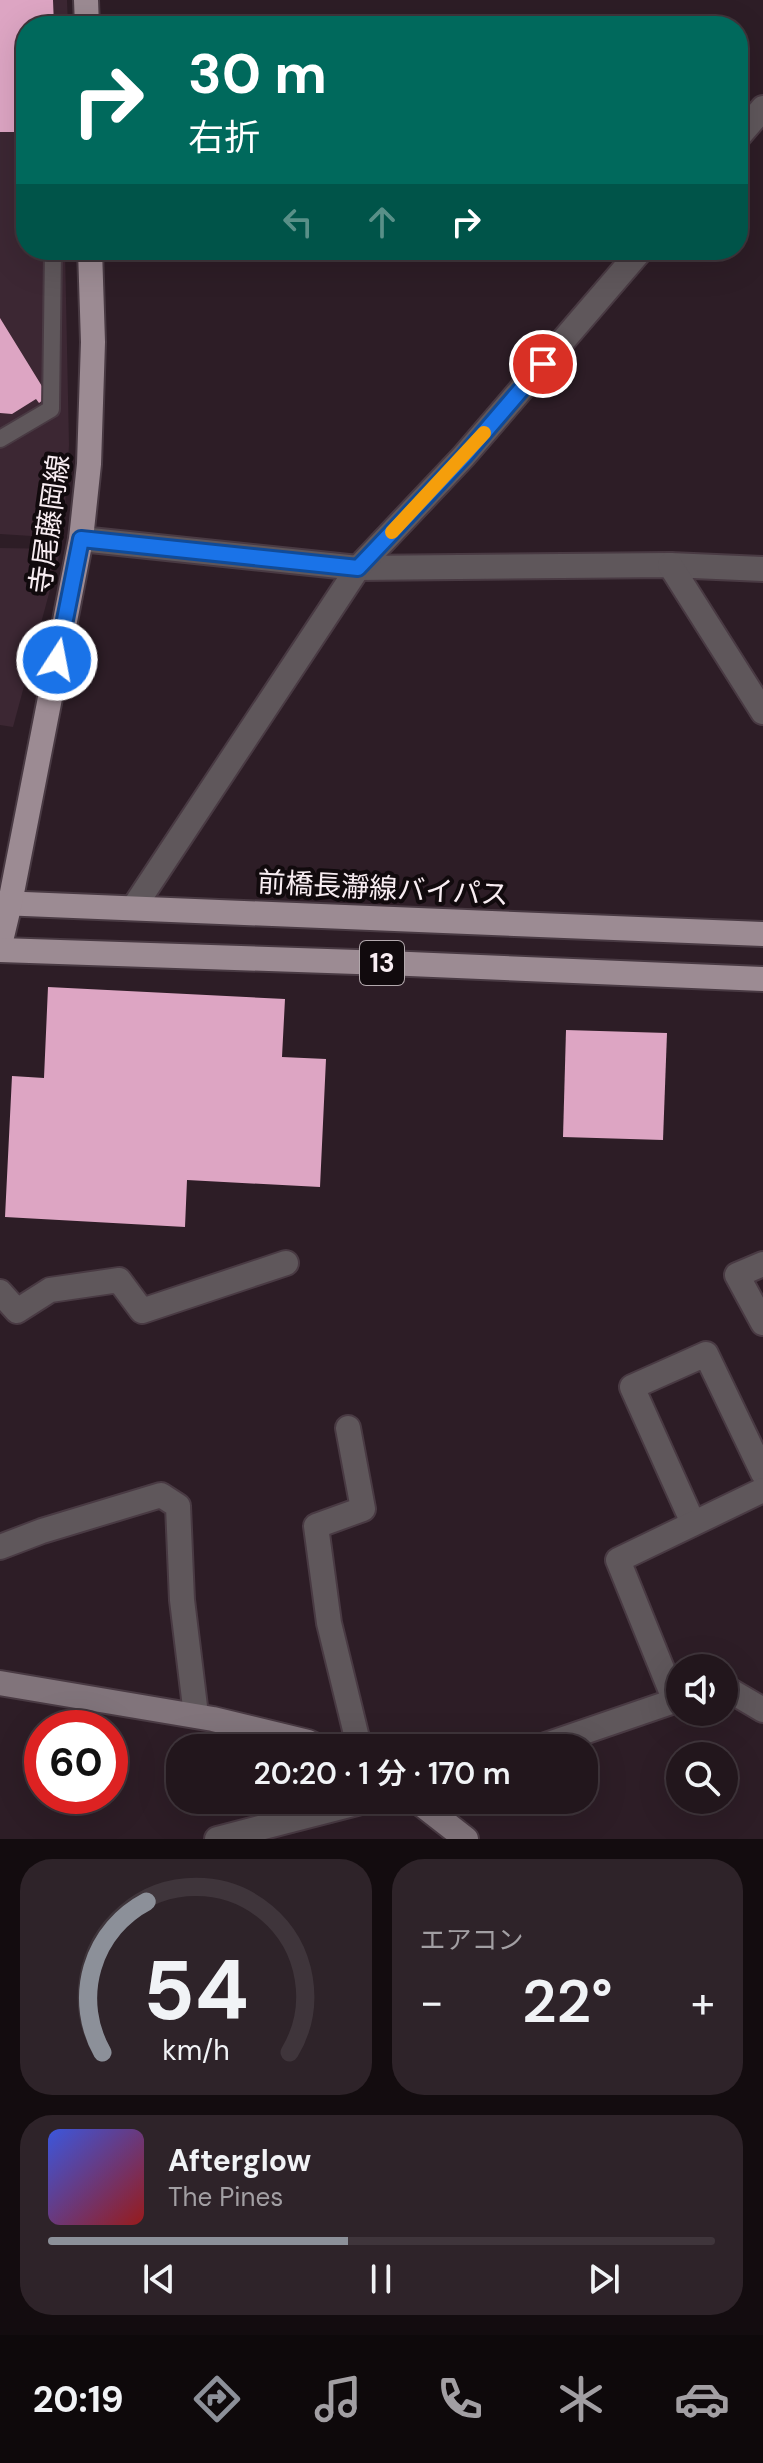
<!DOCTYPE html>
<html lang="ja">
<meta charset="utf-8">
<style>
body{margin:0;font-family:"DM Sans","Noto Sans JP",sans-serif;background:#2e2329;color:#f1f3f6;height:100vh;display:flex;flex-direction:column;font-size:30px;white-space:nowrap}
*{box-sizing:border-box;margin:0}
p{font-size:26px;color:#a29fa3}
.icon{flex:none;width:44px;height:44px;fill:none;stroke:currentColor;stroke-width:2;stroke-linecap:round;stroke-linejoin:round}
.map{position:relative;height:1839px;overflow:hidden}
.sheet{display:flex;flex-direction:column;gap:20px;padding:20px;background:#130c0f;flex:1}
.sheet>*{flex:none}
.top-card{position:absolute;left:16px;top:16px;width:732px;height:244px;border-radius:32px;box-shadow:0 8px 32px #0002,0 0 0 2px #3f353b;background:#00695c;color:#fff;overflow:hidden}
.controls{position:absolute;left:666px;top:1654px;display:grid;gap:16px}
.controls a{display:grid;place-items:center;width:72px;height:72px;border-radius:50%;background:#22161c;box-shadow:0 8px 32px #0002,0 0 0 2px #3f353b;font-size:40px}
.speed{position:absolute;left:24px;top:1710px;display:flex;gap:16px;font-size:40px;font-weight:700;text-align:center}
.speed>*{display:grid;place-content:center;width:104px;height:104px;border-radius:50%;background:#22161c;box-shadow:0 8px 32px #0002,0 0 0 2px #3f353b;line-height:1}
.speed .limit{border:12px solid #d22;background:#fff;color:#111}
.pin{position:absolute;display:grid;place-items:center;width:68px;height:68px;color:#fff;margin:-34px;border:4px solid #fff;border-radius:50%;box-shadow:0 2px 8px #0007}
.me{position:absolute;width:88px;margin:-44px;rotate:11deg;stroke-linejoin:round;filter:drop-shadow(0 0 6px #0008)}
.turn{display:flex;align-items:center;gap:28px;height:168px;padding:0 40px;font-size:36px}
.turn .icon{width:104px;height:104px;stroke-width:2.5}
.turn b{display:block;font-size:56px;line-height:68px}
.lanes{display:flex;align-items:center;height:76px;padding:0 40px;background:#0003;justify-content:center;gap:40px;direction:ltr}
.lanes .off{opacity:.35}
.big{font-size:60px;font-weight:600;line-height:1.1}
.sheet .widget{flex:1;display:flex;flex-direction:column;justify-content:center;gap:12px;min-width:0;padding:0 28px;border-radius:32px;background:#2e2329}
.sheet .dial{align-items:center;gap:0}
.dial svg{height:208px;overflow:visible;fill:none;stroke:#3f353b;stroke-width:7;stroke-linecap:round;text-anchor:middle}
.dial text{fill:#f1f3f6;stroke:none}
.song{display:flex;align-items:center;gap:24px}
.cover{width:96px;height:96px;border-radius:12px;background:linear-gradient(135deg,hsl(230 70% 55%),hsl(0 70% 35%))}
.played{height:8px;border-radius:4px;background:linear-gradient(90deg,#8c9099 45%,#3f353b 45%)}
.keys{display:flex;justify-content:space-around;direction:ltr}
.heat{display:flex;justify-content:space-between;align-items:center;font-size:44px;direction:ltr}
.sheet .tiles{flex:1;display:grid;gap:20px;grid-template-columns:1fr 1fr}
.widget:last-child{grid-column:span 2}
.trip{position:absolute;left:166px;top:1734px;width:432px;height:80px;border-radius:32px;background:#22161c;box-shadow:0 8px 32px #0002,0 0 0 2px #3f353b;font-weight:600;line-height:80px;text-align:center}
.tabs{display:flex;height:128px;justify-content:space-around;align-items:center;background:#0e090b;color:#a29fa3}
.tabs .icon{width:56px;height:56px}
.tabs .active{color:#8c9099}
.tabs b{font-size:36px;color:#f1f3f6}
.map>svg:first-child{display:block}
.built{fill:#3c2733}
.building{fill:#dda5c3}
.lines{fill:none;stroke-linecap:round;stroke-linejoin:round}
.lane-casing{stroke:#493a43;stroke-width:20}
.street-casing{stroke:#493a43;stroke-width:28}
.secondary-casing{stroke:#493a43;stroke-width:28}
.primary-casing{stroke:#493a43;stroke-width:28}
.lane{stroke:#5f575b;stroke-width:16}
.street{stroke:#5f575b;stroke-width:24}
.secondary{stroke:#81747b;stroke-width:24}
.primary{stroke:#9c8b93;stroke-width:24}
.route-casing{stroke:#114b97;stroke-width:20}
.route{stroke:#1a73e8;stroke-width:14}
.slow{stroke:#f59e0b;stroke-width:14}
.labels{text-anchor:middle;stroke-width:8;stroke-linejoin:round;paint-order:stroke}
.shield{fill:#110a0d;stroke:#b3a9ad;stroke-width:2}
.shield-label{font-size:26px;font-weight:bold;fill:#f8edf2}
.street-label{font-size:28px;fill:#f8edf2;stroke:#110a0d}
</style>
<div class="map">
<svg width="763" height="1839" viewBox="0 0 763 1839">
<rect width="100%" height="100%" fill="#2d1d26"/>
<g class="built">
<path d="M 0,0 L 67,0 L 68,26 L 26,26 L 26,250 L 65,250 L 69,445 L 63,538 L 0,534 Z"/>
<path d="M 0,548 L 61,549 L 13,727 L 0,725 Z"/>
</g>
<g class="building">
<path d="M 0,0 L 53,0 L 54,26 L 26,26 L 26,132 L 0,132 Z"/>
<path d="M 0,318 L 48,396 L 39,403 L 36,399 L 12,414 L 0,413 Z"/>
<path d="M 48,987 L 285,999 L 282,1057 L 326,1059 L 320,1187 L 187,1180 L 185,1227 L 5,1217 L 12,1076 L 44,1078 Z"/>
<path d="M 566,1030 L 667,1033 L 663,1140 L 563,1137 Z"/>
</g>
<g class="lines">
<g class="lane-casing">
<path id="lane" d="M 0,439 L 51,409 L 53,250"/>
</g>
<g class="street-casing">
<g id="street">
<path d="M 738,137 L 763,108"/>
<path d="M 81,539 L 358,568 L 670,565 L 763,569"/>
<path d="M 670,565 L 763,712"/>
<path d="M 134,907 L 358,568 L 464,456 L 641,250"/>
<path d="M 763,1264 L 737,1275 L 763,1323"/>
<path d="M 0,1292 L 17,1311 L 50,1290 L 119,1280 L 142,1311 L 286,1263"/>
<path d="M 348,1428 L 363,1509 L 316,1526 L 329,1623 L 357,1738 L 355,1748"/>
<path d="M 693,1523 L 632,1387 L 706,1354 L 763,1473"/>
<path d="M 0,1547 L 42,1531 L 161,1495 L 178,1506 L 182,1600 L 196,1715"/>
<path d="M 724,1687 L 763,1710"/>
<path d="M 675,1701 L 618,1560 L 763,1490"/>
<path d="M 537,1748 L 680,1699"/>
<path d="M 217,1839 L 369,1800"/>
</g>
</g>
<g class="secondary-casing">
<g id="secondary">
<path d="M 0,1683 L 213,1719 L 308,1742 L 320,1748"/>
<path d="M 416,1800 L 466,1839"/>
</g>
</g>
<g class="primary-casing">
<g id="primary">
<path d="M 86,0 L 87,26"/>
<path d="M 0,903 L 763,934"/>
<path d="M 0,945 L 10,903 L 81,539 L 89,464 L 93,342 L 90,250"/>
<path d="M 0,950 L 386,963 L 763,979"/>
</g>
</g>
<use href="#lane" class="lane"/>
<use href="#street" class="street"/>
<use href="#secondary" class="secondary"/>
<use href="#primary" class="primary"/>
</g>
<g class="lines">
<g class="route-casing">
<path id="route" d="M 57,660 L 81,539 L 358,568 L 464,456 L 543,364"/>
</g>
<use href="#route" class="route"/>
<path class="slow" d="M 392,532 L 484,433"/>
</g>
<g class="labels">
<rect class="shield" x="360" y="941" width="44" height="44" rx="6"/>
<g class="shield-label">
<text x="382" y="972">13</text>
</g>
<g class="street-label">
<text transform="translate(49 524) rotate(-82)" y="10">寺尾藤岡線</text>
<text transform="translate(383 888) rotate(3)" y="10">前橋長瀞線バイパス</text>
</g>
</g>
</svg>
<div class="controls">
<a><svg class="icon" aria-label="sound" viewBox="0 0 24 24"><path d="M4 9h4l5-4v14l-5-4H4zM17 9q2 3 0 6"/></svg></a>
<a><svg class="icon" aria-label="search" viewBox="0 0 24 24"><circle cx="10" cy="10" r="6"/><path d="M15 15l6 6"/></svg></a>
</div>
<div class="speed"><div class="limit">60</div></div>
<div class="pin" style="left:543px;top:364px;background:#d93025"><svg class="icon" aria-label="arrive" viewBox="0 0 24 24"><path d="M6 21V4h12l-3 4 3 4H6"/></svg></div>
<svg class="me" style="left:57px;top:660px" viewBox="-20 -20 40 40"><circle r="17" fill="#1a73e8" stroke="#fff" stroke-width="3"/><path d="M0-11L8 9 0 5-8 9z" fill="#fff"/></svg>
<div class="trip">20:20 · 1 分 · 170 m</div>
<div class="top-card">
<div class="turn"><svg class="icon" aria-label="right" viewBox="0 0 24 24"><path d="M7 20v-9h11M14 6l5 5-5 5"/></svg><div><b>30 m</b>右折</div></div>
<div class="lanes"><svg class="icon off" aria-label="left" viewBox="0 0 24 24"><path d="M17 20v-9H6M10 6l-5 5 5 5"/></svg><svg class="icon off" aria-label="ahead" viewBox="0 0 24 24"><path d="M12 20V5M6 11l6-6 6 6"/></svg><svg class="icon" aria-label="right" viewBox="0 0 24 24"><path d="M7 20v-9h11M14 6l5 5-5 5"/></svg></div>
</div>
</div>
<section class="sheet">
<div class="tiles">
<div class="widget dial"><svg viewBox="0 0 100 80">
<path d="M14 69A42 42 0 1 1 86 69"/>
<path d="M14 69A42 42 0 0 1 31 11" stroke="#8c9099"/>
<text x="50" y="56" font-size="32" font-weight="700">54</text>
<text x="50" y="72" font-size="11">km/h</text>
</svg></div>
<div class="widget"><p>エアコン</p>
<div class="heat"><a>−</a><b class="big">22°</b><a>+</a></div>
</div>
<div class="widget">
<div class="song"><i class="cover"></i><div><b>Afterglow</b><p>The Pines</p></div></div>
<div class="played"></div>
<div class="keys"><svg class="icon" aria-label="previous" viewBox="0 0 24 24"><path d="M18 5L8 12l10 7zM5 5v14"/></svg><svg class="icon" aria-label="pause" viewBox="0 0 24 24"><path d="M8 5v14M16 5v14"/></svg><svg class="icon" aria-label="next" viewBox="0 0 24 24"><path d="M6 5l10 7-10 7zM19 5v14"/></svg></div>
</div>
</div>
</section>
<nav class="tabs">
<b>20:19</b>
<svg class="icon active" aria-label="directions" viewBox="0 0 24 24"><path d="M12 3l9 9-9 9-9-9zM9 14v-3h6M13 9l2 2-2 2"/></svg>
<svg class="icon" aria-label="music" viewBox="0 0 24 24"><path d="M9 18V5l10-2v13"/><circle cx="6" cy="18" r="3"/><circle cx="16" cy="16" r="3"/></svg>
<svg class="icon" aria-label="phone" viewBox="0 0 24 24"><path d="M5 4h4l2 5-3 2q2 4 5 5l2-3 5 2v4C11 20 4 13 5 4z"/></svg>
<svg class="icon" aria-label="climate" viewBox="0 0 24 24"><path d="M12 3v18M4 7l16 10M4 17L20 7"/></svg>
<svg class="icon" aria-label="car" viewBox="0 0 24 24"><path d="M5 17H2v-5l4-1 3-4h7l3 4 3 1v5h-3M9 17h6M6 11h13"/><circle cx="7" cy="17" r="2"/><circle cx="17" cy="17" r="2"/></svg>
</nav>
